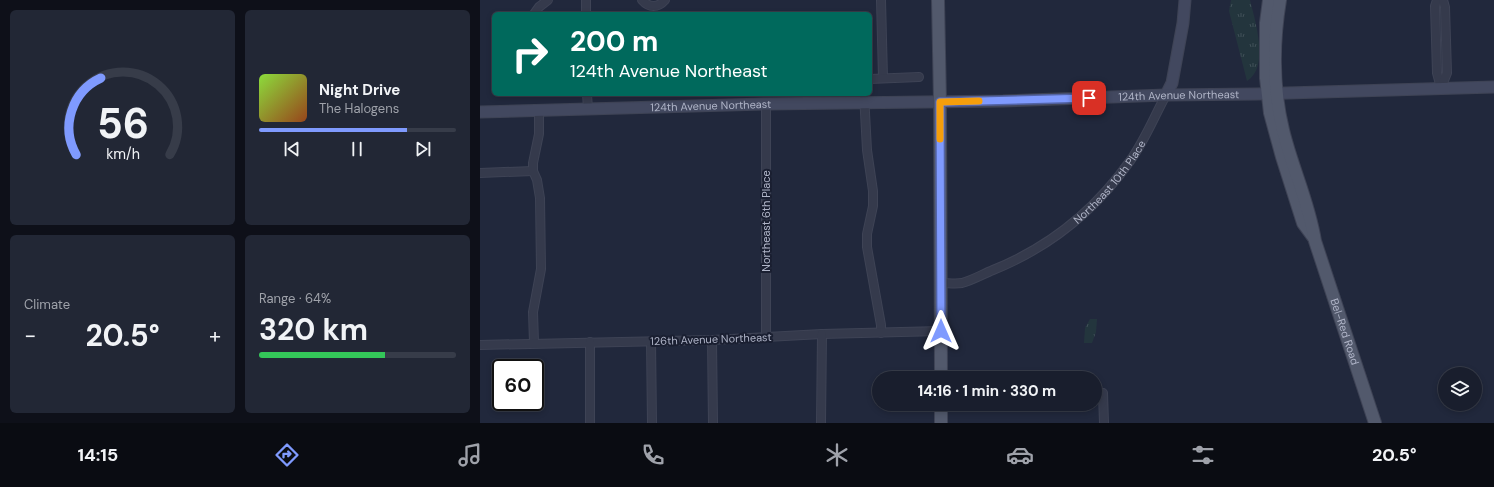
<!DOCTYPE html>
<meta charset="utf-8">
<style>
body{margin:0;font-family:"DM Sans",sans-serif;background:#222735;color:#f1f3f6;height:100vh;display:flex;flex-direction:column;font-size:15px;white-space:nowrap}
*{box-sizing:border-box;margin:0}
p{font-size:13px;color:#9fa2aa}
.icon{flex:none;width:22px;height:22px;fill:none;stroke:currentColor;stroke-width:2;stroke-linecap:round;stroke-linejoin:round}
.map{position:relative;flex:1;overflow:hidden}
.sheet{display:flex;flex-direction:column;gap:10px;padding:10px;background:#0e1019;width:480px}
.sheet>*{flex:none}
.top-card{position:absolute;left:12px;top:12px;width:380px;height:84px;border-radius:6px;box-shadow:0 2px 6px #0003,0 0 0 1px #373c49;background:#00695c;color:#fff;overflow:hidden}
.controls{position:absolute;left:958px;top:367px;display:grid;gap:8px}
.controls a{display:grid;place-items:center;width:44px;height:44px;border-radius:50%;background:#191e2d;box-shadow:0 2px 6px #0003,0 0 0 1px #373c49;font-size:20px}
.speed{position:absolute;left:12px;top:359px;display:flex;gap:8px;font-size:20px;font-weight:700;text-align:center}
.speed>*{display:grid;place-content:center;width:52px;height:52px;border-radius:50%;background:#191e2d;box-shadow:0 2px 6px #0003,0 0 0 1px #373c49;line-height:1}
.speed .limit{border:2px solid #111;border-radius:6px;background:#fff;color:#111}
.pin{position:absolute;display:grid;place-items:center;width:34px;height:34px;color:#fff;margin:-17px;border-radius:8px;box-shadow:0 2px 6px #0006}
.me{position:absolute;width:44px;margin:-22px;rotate:0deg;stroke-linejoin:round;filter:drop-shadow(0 0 3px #0008)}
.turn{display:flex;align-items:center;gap:14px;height:84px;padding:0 12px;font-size:18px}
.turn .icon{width:52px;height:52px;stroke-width:2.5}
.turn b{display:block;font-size:28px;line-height:34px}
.big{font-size:30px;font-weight:700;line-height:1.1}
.sheet .tile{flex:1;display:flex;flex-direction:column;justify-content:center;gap:6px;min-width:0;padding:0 14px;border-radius:6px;background:#222735}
.sheet .dial{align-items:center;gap:0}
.dial svg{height:104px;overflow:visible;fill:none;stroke:#373c49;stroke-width:7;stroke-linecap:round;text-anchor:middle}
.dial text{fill:#f1f3f6;stroke:none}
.song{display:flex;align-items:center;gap:12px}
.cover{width:48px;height:48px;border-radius:6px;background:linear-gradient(135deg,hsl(90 70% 55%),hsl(20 70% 35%))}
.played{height:4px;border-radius:2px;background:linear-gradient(90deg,#7f9afe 75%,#373c49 75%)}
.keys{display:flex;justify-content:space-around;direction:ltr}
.heat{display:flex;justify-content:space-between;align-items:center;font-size:22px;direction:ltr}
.charge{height:6px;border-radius:3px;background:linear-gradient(90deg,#34c759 64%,#373c49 0)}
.sheet .tiles{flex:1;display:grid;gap:10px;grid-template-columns:repeat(2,1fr)}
.trip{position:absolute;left:392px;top:371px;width:230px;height:40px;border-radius:20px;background:#191e2d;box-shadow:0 2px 6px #0003,0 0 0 1px #373c49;font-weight:700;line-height:40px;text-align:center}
.tabs{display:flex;height:64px;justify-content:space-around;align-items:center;background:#0a0c12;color:#9fa2aa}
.tabs .icon{width:28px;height:28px}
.tabs .current{color:#7f9afe}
.tabs b{font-size:18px;color:#f1f3f6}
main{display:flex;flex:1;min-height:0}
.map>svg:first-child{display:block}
.park{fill:url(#park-tufts)}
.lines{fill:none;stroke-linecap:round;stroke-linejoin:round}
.street-casing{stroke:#3e4355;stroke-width:10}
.secondary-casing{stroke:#3e4355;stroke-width:13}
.primary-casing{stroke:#3e4355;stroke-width:14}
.street{stroke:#353a4c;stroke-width:8}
.secondary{stroke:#42485f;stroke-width:11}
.primary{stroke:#52596c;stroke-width:12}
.route-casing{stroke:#5364a5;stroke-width:10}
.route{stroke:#7f9afe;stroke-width:7}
.slow{stroke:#f59e0b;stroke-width:7}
.labels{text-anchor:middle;stroke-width:4;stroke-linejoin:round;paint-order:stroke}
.street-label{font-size:11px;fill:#b0b5c8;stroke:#1a1f31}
</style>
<main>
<section class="sheet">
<div class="tiles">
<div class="tile dial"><svg viewBox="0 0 100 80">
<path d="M14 69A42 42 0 1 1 86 69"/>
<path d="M14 69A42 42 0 0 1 33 10" stroke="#7f9afe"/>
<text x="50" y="56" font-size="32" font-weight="700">56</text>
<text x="50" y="72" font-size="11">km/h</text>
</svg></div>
<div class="tile">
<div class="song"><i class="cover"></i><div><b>Night Drive</b><p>The Halogens</p></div></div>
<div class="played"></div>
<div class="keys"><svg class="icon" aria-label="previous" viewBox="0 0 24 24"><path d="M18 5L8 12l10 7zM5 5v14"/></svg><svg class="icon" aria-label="pause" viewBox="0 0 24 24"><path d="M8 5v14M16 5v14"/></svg><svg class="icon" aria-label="next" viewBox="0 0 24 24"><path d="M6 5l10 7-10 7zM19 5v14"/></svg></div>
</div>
<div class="tile"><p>Climate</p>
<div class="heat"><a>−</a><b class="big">20.5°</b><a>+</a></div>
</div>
<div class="tile"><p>Range · 64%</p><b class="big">320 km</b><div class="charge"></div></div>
</div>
</section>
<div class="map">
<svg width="1014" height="423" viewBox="0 0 1014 423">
<defs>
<pattern id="park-tufts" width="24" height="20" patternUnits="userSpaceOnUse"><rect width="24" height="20" fill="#23353d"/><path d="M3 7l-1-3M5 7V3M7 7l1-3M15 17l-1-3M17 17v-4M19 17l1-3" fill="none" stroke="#405058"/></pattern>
</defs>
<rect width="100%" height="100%" fill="#21283c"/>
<g class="park">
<path d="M 751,0 L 770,0 C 775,21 790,67 767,81 L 749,11 Z"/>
<path d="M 610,319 L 617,319 L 616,332 L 612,343 L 604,343 L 605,328 Z"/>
</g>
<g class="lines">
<g class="street-casing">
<g id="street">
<path d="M 106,0 L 106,14"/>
<path d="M 162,0 C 169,8 178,8 185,0"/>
<path d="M 401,0 L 403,78"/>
<path d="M 957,0 L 955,6 L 957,73 L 961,88"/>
<path d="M 54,14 L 59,7 L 68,0"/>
<path d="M 390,79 L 439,77"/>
<path d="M 961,88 L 967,73 L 965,7 L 963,0"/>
<path d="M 107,94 L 108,109"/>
<path d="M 384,94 L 387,150 L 393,191 L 393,206 L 387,234 L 387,247 L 401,325 L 401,333"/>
<path d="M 0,173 L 53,171"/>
<path id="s1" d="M 461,283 C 468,283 476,284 482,283 C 493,280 503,274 513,270 C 570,247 614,212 650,161 C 665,140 674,117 686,95"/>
<path d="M 286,337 L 286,104"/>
<path d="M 232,340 L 233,423"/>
<path d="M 171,341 L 172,423"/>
<path d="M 54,343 L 53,312 L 61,269 L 60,198 L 57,180 L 53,171 L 53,163 L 59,134 L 59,111"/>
<path d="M 0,345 L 232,340 L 342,334 L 461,331"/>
<path d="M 615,393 L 623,393 L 624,423"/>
<path d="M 110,423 L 110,342"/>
<path d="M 341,423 L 342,334"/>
</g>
</g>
<g class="secondary-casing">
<g id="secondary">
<path d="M 686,95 L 692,83 L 703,23 L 705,0"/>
<path id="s2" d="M 0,112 L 286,104 L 523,101 L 686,95 L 777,94 L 1014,87"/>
</g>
</g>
<g class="primary-casing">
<g id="primary">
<path d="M 458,0 L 460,102 L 461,378"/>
<path d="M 789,0 L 786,23 L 786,78 L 790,113 L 802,157 L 823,223 L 834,238"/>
<path id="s3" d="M 800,0 C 793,42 793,89 803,130 C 812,168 829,202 835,241 L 895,423"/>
<path d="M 461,404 L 461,423"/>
</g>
</g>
<use href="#street" class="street"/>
<use href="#secondary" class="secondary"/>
<use href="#primary" class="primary"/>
</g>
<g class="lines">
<g class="route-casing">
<path id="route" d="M 461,331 L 460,102 L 609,98"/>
</g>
<use href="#route" class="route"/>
<path class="slow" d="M 460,139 L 460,102 L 499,101"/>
</g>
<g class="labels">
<g class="street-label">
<text dy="4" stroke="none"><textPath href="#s2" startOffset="699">124th Avenue Northeast</textPath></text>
<text dy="4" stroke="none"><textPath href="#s2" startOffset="231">124th Avenue Northeast</textPath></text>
<text dy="4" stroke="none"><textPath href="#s1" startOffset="203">Northeast 10th Place</textPath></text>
<text transform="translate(286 221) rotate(-90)" y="4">Northeast 6th Place</text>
<text dy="4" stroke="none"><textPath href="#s3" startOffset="342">Bel-Red Road</textPath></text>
<text transform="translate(231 339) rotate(-2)" y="4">126th Avenue Northeast</text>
</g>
</g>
</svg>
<div class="controls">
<a><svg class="icon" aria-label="layers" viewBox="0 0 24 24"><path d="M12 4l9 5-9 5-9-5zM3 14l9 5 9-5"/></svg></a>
</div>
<div class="speed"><div class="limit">60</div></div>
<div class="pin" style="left:609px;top:98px;background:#d93025"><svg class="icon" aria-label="arrive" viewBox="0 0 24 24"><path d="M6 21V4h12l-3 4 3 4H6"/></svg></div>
<svg class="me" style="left:461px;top:331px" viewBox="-20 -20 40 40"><path d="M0-17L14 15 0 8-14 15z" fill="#7f9afe" stroke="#fff" stroke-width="4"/></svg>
<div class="trip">14:16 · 1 min · 330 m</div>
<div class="top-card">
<div class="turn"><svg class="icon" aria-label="right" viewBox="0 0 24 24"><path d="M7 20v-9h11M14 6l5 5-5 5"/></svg><div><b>200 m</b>124th Avenue Northeast</div></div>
</div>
</div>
</main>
<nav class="tabs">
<b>14:15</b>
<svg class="icon current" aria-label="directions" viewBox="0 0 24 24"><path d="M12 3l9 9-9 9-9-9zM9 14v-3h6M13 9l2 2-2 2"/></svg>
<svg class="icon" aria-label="music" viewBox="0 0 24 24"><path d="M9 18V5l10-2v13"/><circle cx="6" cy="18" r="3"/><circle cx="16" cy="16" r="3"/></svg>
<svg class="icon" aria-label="phone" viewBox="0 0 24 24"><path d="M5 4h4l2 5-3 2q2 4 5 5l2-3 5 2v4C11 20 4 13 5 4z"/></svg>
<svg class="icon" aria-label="climate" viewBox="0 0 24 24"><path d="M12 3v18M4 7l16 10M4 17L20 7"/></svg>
<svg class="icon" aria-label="car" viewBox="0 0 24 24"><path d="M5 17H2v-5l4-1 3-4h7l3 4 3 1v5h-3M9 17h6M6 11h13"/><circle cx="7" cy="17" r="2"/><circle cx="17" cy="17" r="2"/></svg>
<svg class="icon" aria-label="filters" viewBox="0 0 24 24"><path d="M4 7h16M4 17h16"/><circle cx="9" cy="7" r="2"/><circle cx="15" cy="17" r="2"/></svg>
<b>20.5°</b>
</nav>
